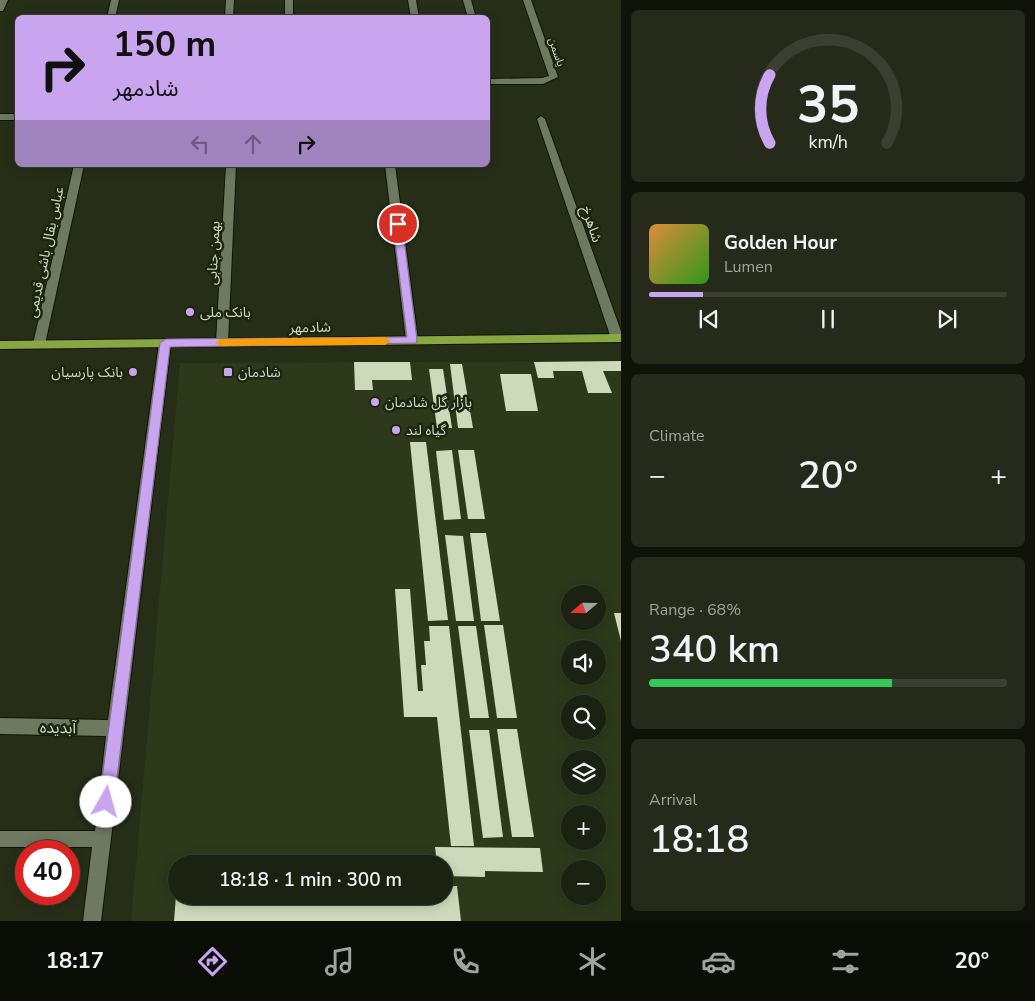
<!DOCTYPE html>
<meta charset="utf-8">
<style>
body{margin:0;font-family:"Nunito Sans","Noto Sans Arabic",sans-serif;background:#252a1b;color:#f1f3f6;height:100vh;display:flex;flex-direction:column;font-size:19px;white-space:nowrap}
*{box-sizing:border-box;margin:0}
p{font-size:16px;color:#a0a49f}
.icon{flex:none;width:28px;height:28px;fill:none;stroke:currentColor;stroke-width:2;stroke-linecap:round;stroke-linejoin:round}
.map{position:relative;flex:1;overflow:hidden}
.side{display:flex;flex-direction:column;gap:10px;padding:10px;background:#0f130a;width:414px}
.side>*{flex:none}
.hud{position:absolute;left:15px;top:15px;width:475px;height:152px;border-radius:8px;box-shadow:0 2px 12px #0003,0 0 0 1px #3a3f32;background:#c8a5ee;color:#111;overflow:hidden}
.needle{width:32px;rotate:250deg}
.buttons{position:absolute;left:561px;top:585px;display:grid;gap:10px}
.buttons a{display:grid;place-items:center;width:45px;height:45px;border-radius:50%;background:#1c2212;box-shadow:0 2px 12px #0003,0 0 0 1px #3a3f32;font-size:25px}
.speed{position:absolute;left:15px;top:840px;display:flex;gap:10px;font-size:25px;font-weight:700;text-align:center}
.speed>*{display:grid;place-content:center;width:65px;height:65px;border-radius:50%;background:#1c2212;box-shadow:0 2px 12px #0003,0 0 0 1px #3a3f32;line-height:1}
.speed .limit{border:8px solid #d22;background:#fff;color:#111}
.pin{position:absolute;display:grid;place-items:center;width:42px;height:42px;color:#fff;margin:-21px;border:2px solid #fff;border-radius:50%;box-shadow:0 1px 5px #0007}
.me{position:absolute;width:55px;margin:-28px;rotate:7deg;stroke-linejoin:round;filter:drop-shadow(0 0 4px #0008)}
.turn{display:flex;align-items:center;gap:18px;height:105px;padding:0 15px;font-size:22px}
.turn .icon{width:65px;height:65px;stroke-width:2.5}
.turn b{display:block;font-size:35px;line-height:42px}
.lanes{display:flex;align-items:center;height:48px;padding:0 15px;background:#0003;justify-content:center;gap:25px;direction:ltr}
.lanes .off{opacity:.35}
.big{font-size:38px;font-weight:600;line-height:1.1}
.side .card{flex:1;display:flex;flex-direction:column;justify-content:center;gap:8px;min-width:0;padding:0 18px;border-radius:8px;background:#252a1b}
.side .dial{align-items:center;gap:0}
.dial svg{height:130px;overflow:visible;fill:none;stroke:#3a3f32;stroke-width:7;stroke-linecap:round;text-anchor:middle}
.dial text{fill:#f1f3f6;stroke:none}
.song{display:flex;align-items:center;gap:15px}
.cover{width:60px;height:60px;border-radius:8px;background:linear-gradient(135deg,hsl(30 70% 55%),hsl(110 70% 35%))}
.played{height:5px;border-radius:2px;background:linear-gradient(90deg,#c8a5ee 15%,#3a3f32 15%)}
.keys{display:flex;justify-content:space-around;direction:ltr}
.heat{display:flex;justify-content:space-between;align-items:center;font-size:28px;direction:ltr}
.charge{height:8px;border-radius:4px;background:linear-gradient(90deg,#34c759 68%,#3a3f32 0)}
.trip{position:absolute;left:168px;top:855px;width:285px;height:50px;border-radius:25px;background:#1c2212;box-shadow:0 2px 12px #0003,0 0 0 1px #3a3f32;font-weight:600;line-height:50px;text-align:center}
.dock{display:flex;height:80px;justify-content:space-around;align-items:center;background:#0b0e07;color:#a0a49f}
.dock .icon{width:35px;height:35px}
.dock .on{color:#c8a5ee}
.dock b{font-size:22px;color:#f1f3f6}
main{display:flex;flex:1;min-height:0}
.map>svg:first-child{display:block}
.built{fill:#2e391b;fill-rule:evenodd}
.building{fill:#ced9bc}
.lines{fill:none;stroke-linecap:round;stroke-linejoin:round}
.minor-casing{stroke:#0f1603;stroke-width:2}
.major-casing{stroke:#0f1603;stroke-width:2}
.minor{fill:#6f795f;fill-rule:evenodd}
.major{fill:#88a642;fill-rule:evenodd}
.route{fill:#c8a5ee;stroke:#826b9b}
.slow{fill:#f59e0b}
.poi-dot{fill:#c8a5ee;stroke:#1d250e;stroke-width:2}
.labels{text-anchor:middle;stroke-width:5;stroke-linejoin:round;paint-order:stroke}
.far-street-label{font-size:11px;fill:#d0d6c8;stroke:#1d250e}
.street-label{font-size:14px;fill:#d0d6c8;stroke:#1d250e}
.poi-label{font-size:14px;fill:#d0d6c8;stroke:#1d250e;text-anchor:start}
.near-street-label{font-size:16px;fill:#d0d6c8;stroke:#1d250e}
</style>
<main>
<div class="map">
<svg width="622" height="921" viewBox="0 0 622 921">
<rect width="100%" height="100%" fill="#262e18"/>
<path class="built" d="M 621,361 L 621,921 L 131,921 L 180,363 ZM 570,594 L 598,594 L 598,621 L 570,621 ZM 570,649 L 598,649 L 598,676 L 570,676 ZM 570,704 L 598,704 L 598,731 L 570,731 ZM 570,759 L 598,759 L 598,786 L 570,786 ZM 570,814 L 598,814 L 598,841 L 570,841 ZM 176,864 L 444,864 L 444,896 L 176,896 ZM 570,869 L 598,869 L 598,896 L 570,896 Z"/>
<g class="building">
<path d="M 622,361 L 622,371 L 603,371 L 612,393 L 588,393 L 582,371 L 553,371 L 554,378 L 538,378 L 534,362 Z"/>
<path d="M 354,362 L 410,362 L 412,380 L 372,380 L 373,390 L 355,390 Z"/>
<path d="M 450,364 L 462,364 L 473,428 L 458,428 Z"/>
<path d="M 429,369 L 443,369 L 452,428 L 437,428 Z"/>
<path d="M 500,374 L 531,374 L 538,411 L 506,411 Z"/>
<path d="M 410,442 L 426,442 L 448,620 L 428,621 Z"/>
<path d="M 452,450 L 461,519 L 444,520 L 436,451 Z"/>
<path d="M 458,450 L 474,450 L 485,519 L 468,519 Z"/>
<path d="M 470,533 L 486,533 L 500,621 L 481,621 Z"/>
<path d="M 445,535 L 463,536 L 474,621 L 456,621 Z"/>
<path d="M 395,589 L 410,589 L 418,691 L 423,691 L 421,665 L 426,665 L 424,641 L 430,641 L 429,626 L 449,626 L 474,846 L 451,846 L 437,717 L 404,717 Z"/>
<path d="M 614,613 L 622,613 L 622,641 L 621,641 Z"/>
<path d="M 484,625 L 503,625 L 517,718 L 497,718 Z"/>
<path d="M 458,626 L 476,626 L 489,718 L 470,718 Z"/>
<path d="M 497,729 L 517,729 L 534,837 L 512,837 Z"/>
<path d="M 469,730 L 489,730 L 503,837 L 483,838 Z"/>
<path d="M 435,847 L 540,848 L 543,872 L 485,871 L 485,877 L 444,876 L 444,864 L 437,864 Z"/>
<path d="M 457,886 L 461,921 L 174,921 L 176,896 L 444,896 L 444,887 Z"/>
</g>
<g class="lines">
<g class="minor-casing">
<g id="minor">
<path d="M 0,0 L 8,0 L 3,11 L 0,11 Z"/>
<path d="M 111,0 L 119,0 L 115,18 L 107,18 Z"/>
<path d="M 226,0 L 234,0 L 233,18 L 225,18 Z"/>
<rect x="285" y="0" width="8" height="18"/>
<path d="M 408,0 L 416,0 L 419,18 L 411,18 Z"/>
<path d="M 463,0 L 471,0 L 476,18 L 468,18 Z"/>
<path d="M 523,0 L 531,0 L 558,77 L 543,84 L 488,84 L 489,79 L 542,78 L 549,76 Z"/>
<rect x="0" y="114" width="18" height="6"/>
<path d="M 541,116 L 545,119 L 622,334 L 621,341 L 613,341 L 611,338 L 537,119 Z"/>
<path d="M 74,165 L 84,165 L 45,344 L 39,348 L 33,344 Z"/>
<path d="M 226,165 L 236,165 L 228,342 L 222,346 L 216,342 Z"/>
<path d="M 385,165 L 395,165 L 418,340 L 412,344 L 406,340 Z"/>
<path d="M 165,339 L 171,343 L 101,921 L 83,921 L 92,847 L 0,847 L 0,831 L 95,831 L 106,736 L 0,734 L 0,718 L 108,720 L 159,343 Z"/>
</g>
</g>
<g class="major-casing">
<path id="major" d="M 622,334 L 622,342 L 0,349 L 0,341 Z"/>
</g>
<use href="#minor" class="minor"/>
<use href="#major" class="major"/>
</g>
<path class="route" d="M 398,220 L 402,224 L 417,340 L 416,343 L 170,347 L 114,802 L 112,807 L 106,809 L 101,807 L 99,802 L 160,343 L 166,339 L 407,337 L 393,224 Z"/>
<path class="slow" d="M 385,337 L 391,341 L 385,345 L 220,346 L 215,343 L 220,339 Z"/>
<g class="poi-dot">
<circle cx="190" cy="312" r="5"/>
<circle cx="133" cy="372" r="5"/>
<rect x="223" y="367" width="10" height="10" rx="2.5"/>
<circle cx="375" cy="402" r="5"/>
<circle cx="396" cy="430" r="5"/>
</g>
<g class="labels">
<g class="far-street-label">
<text transform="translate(557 52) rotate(71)" y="4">یاسمن</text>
</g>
<g class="street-label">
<text transform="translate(592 224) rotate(71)" y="5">شاهرخ</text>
<text transform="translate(45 252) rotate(-78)" y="5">عباس بقال باشی قدیمی</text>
<text transform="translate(213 253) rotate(-87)" y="5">بهمن جنابی</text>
<text transform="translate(310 327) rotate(-1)" y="5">شادمهر</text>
</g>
<g class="poi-label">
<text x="200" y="317">بانک ملی</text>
<text x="123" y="377" text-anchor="end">بانک پارسیان</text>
<text x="238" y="377">شادمان</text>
<text x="385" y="407">بازار گل شادمان</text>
<text x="406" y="435">گیاه لند</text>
</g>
<g class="near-street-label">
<text transform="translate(58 727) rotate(1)" y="6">آبدیده</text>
</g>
</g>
</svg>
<div class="buttons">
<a><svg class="needle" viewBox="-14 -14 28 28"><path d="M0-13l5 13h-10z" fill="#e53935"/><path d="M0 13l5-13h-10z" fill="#a0a49f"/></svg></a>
<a><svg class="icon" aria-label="sound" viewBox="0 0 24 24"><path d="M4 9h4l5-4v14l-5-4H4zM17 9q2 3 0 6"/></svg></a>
<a><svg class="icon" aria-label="search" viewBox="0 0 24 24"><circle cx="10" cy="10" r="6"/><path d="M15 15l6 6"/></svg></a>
<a><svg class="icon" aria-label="layers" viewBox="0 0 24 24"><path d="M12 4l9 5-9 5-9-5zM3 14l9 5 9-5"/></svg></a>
<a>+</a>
<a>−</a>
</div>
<div class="speed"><div class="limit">40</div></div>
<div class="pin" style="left:398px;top:224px;background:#d93025"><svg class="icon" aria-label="arrive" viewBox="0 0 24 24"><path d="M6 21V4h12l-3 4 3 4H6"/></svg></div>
<svg class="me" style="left:106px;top:802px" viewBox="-20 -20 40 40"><circle r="19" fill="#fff"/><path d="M0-13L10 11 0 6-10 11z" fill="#c8a5ee"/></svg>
<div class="trip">18:18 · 1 min · 300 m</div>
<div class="hud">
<div class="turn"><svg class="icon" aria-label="right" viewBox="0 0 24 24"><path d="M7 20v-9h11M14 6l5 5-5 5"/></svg><div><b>150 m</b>شادمهر</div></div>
<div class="lanes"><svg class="icon off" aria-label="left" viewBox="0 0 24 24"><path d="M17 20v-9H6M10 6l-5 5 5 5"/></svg><svg class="icon off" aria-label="ahead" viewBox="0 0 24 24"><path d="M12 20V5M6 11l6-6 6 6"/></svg><svg class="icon" aria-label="right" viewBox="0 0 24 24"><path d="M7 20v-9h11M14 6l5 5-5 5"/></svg></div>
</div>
</div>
<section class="side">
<div class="card dial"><svg viewBox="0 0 100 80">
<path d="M14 69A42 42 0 1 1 86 69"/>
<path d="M14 69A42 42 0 0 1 14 27" stroke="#c8a5ee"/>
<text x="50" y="56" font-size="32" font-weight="700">35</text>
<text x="50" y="72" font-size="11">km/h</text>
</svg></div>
<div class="card">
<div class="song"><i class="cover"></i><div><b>Golden Hour</b><p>Lumen</p></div></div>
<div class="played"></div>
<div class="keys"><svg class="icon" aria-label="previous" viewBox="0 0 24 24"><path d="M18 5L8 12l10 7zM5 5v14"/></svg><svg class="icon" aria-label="pause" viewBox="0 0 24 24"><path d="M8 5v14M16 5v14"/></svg><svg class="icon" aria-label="next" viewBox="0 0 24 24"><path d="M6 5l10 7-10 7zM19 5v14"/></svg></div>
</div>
<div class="card"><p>Climate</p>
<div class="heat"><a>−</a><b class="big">20°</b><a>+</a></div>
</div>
<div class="card"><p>Range · 68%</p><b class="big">340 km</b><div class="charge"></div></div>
<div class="card"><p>Arrival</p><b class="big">18:18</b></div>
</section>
</main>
<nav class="dock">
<b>18:17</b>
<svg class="icon on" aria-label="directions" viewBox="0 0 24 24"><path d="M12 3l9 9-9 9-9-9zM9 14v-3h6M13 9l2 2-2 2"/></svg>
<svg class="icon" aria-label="music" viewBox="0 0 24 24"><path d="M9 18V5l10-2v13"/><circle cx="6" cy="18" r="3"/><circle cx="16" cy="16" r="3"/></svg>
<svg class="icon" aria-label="phone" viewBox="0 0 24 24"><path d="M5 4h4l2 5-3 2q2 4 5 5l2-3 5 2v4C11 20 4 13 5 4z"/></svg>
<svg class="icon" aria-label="climate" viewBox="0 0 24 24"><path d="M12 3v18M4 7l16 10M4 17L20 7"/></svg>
<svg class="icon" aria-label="car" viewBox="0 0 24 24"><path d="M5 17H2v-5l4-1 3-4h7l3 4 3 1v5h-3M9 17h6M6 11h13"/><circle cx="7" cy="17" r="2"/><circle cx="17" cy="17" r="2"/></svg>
<svg class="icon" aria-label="filters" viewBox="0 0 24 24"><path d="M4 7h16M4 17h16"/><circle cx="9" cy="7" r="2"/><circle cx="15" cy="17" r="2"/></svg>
<b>20°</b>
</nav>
